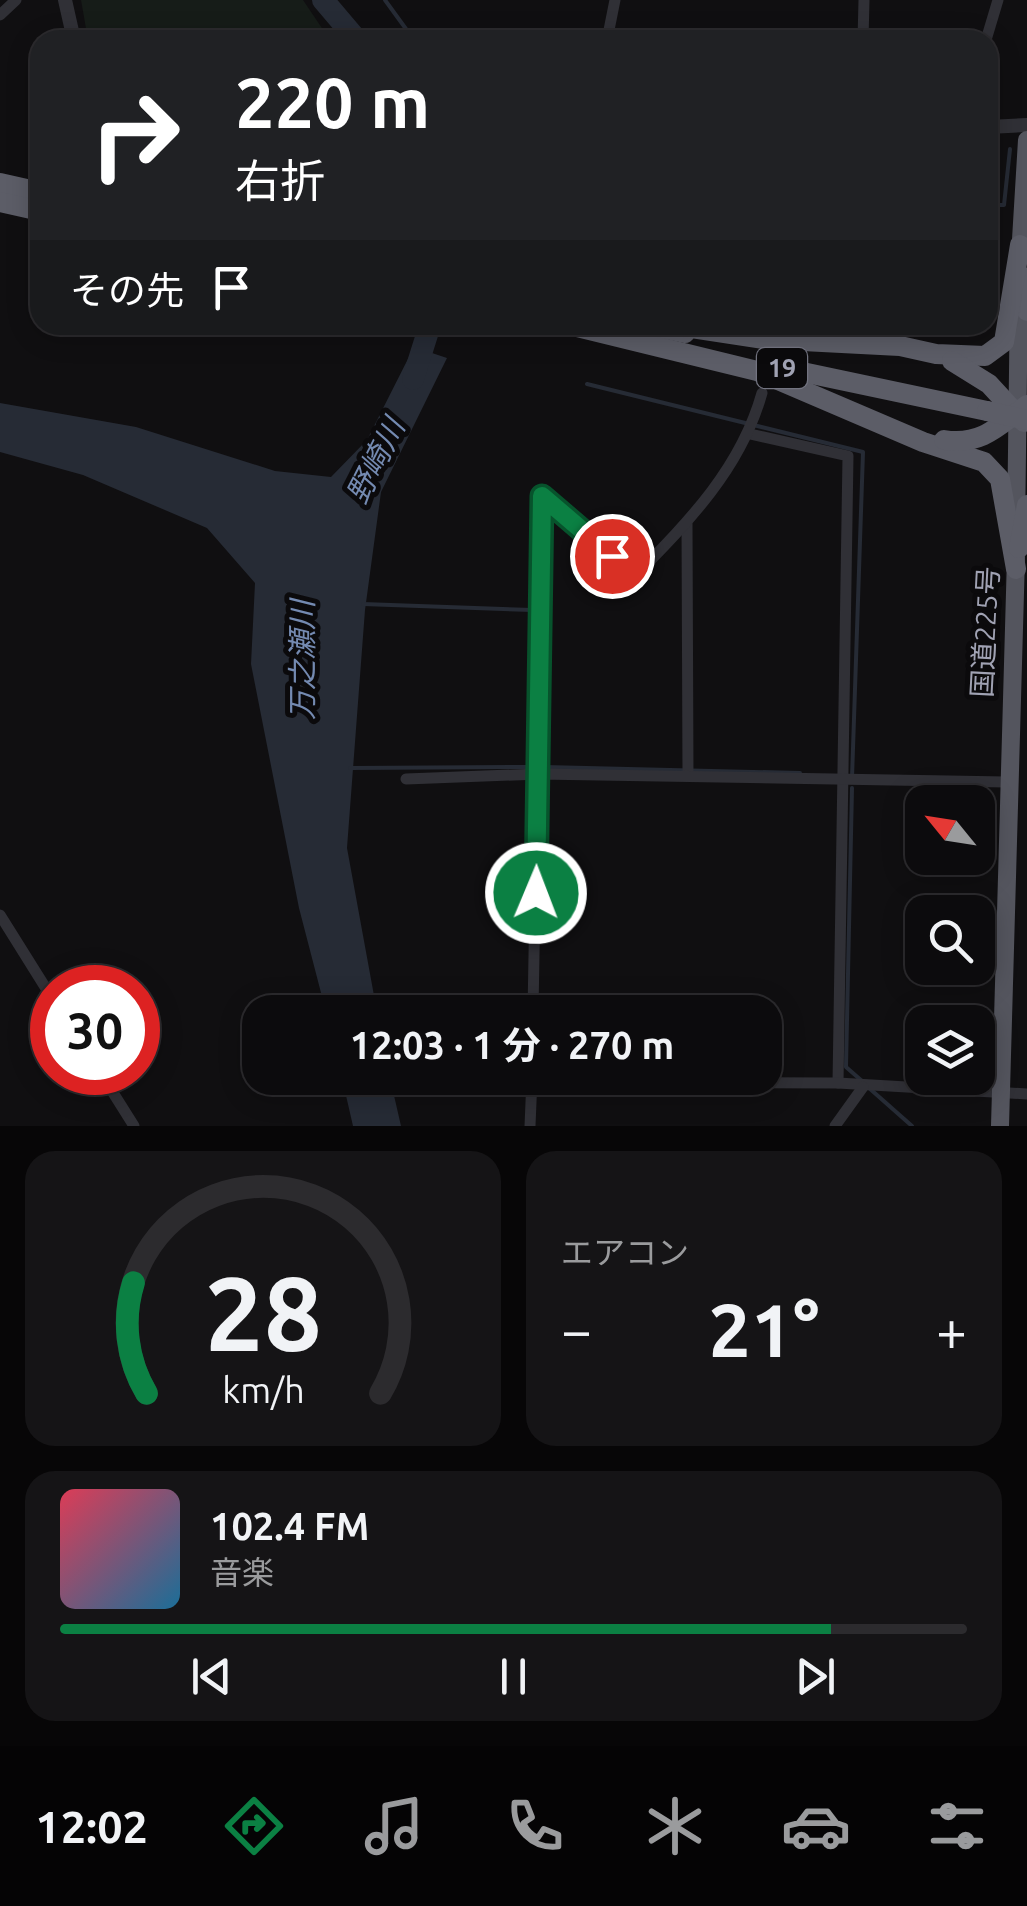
<!DOCTYPE html>
<html lang="ja">
<meta charset="utf-8">
<style>
body{margin:0;font-family:Ubuntu,"Noto Sans JP",sans-serif;background:#151416;color:#f1f3f6;height:100vh;display:flex;flex-direction:column;font-size:38px;white-space:nowrap}
*{box-sizing:border-box;margin:0}
p{font-size:32px;color:#9a9b9d}
.icon{flex:none;width:55px;height:55px;fill:none;stroke:currentColor;stroke-width:2;stroke-linecap:round;stroke-linejoin:round}
.map{position:relative;height:1126px;overflow:hidden}
.details{display:flex;flex-direction:column;gap:25px;padding:25px;background:#070607;flex:1}
.details>*{flex:none}
.banner{position:absolute;left:30px;top:30px;width:968px;height:305px;border-radius:30px;box-shadow:0 5px 25px #0003,0 0 0 2px #2c2b2e;background:#202124;color:#fff;overflow:hidden}
.needle{width:65px;rotate:300deg}
.controls{position:absolute;left:905px;top:785px;display:grid;gap:20px}
.controls a{display:grid;place-items:center;width:90px;height:90px;border-radius:20px;background:#0c0b0d;box-shadow:0 5px 25px #0003,0 0 0 2px #2c2b2e;font-size:50px}
.speed{position:absolute;left:30px;top:965px;display:flex;gap:20px;font-size:50px;font-weight:700;text-align:center}
.speed>*{display:grid;place-content:center;width:130px;height:130px;border-radius:50%;background:#0c0b0d;box-shadow:0 5px 25px #0003,0 0 0 2px #2c2b2e;line-height:1}
.speed .limit{border:15px solid #d22;background:#fff;color:#111}
.pin{position:absolute;display:grid;place-items:center;width:85px;height:85px;color:#fff;margin:-42px;border:5px solid #fff;border-radius:50%;box-shadow:0 2px 10px #0007}
.me{position:absolute;width:110px;margin:-55px;rotate:1deg;stroke-linejoin:round;filter:drop-shadow(0 0 8px #0008)}
.turn{display:flex;align-items:center;gap:35px;height:210px;padding:0 40px;font-size:45px}
.turn .icon{width:130px;height:130px;stroke-width:2.5}
.turn b{display:block;font-size:70px;line-height:85px}
.then{display:flex;align-items:center;height:95px;padding:0 40px;background:#0003;gap:20px;font-size:38px}
.big{font-size:75px;font-weight:700;line-height:1.1}
.details .tile{flex:1;display:flex;flex-direction:column;justify-content:center;gap:15px;min-width:0;padding:0 35px;border-radius:30px;background:#151416}
.details .dial{align-items:center;gap:0}
.dial svg{height:260px;overflow:visible;fill:none;stroke:#2c2b2e;stroke-width:7;stroke-linecap:round;text-anchor:middle}
.dial text{fill:#f1f3f6;stroke:none}
.song{display:flex;align-items:center;gap:30px}
.cover{width:120px;height:120px;border-radius:15px;background:linear-gradient(135deg,hsl(350 70% 55%),hsl(200 70% 35%))}
.played{height:10px;border-radius:5px;background:linear-gradient(90deg,#0b8043 85%,#2c2b2e 85%)}
.keys{display:flex;justify-content:space-around;direction:ltr}
.heat{display:flex;justify-content:space-between;align-items:center;font-size:55px;direction:ltr}
.details .tiles{flex:1;display:grid;gap:25px;grid-template-columns:1fr 1fr}
.tile:last-child{grid-column:span 2}
.trip{position:absolute;left:242px;top:995px;width:540px;height:100px;border-radius:30px;background:#0c0b0d;box-shadow:0 5px 25px #0003,0 0 0 2px #2c2b2e;font-weight:700;line-height:100px;text-align:center}
.dock{display:flex;height:160px;justify-content:space-around;align-items:center;background:#050405;color:#9a9b9d}
.dock .icon{width:70px;height:70px}
.dock .on{color:#0b8043}
.dock b{font-size:45px;color:#f1f3f6}
.map>svg:first-child{display:block}
.green{fill:#161c18}
.water{fill:#262b35}
.lines{fill:none;stroke-linecap:round;stroke-linejoin:round}
.stream{stroke:#262b35;stroke-width:4}
.river{stroke:#262b35;stroke-width:22}
.minor{stroke:#303036;stroke-width:11}
.tertiary{stroke:#303036;stroke-width:14}
.trunk{stroke:#54555e;stroke-width:18}
.motorway{stroke:#5c5d67;stroke-width:20}
.motorway-bridge{stroke:#5c5d67;stroke-width:20}
.route-casing{stroke:#07532c;stroke-width:25}
.route{stroke:#0b8043;stroke-width:18}
.labels{text-anchor:middle;stroke-width:10;stroke-linejoin:round;paint-order:stroke}
.shield{fill:#0b0a0c;stroke:#737481;stroke-width:2.5}
.shield-label{font-size:25px;font-weight:bold;fill:#a0a2b3}
.street-label{font-size:28px;fill:#a0a2b3;stroke:#0b0a0c}
.water-label{font-size:30px;font-style:italic;fill:#748ab1;stroke:#0b0a0c}
</style>
<div class="map">
<svg width="1027" height="1126" viewBox="0 0 1027 1126">
<rect width="100%" height="100%" fill="#100f11"/>
<path class="green" d="M 81,0 L 303,0 L 330,40 L 88,40 Z"/>
<g class="water">
<path d="M 414,347 L 447,358 L 381,492 L 365,610 L 347,848 L 377,1012 L 326,1012 L 299,908 L 251,664 L 255,583 L 207,528 L 83,475 L 0,452 L 0,403 L 136,427 L 275,471 L 331,477 L 367,440 Z"/>
<path d="M 342,1078 L 390,1078 L 401,1126 L 353,1126 Z"/>
</g>
<g class="lines">
<g class="stream">
<path d="M 385,0 L 414,40"/>
<path d="M 988,205 L 1004,205 L 1010,149"/>
<path d="M 587,384 L 863,452 L 852,778"/>
<path d="M 363,604 L 532,610 L 530,767 L 534,767"/>
<path d="M 545,767 L 800,773"/>
<path d="M 350,768 L 530,767"/>
<path d="M 852,788 L 846,1067 L 862,1081"/>
<path d="M 869,1088 L 912,1126"/>
</g>
<g class="river">
<path d="M 323,0 L 357,40"/>
<path d="M 413,379 L 430,325"/>
</g>
<g class="minor">
<path d="M 0,15 L 16,0"/>
<path d="M 607,40 L 615,0"/>
<path d="M 863,40 L 864,0"/>
<path d="M 986,40 L 998,0"/>
<path d="M 750,434 L 848,456 L 838,1083"/>
<path d="M 687,524 L 688,776"/>
<path d="M 406,779 L 539,774 L 1006,782"/>
<path d="M 0,915 L 52,998"/>
<path d="M 533,1012 L 542,496 L 636,575 C 690,520 741,468 762,393"/>
<path d="M 100,1072 L 134,1126"/>
<path d="M 532,1082 L 838,1083 L 1027,1094"/>
<path d="M 530,1126 L 532,1078"/>
<path d="M 835,1126 L 863,1087"/>
</g>
<g class="tertiary">
<path d="M 65,0 L 74,40"/>
<path d="M 988,127 L 1027,125"/>
</g>
<g class="trunk">
<path d="M 1020,256 L 1027,140"/>
<path d="M 1016,531 L 1019,292"/>
<path d="M 1000,1126 L 1016,557"/>
</g>
<g class="motorway">
<path d="M 0,183 L 40,192"/>
<path d="M 0,202 L 40,211"/>
<path d="M 1023,277 L 1027,311"/>
<path d="M 569,325 L 757,371 L 923,442 L 984,462 L 1000,479 L 1016,569"/>
<path d="M 648,325 L 685,333"/>
<path d="M 672,325 L 764,339 L 900,346 L 936,354 L 985,356 L 1004,342 L 1020,245"/>
<path d="M 952,361 L 989,384 L 1024,422"/>
<path d="M 774,366 L 987,411"/>
<path d="M 944,440 C 981,446 999,426 1027,405"/>
<path d="M 1019,548 L 1027,505"/>
</g>
<path class="motorway-bridge" d="M 987,411 L 1027,420"/>
</g>
<g class="lines">
<g class="route-casing">
<path id="route" d="M 536,893 L 542,496 L 612,556"/>
</g>
<use href="#route" class="route"/>
</g>
<g class="labels">
<rect class="shield" x="757" y="348" width="50" height="40" rx="8"/>
<g class="shield-label">
<text x="782" y="377">19</text>
</g>
<g class="street-label">
<text transform="translate(985 632) rotate(-87)" y="10">国道225号</text>
</g>
<g class="water-label">
<text transform="translate(376 461) rotate(-63)" y="10">野崎川</text>
<text transform="translate(303 660) rotate(-90)" y="10">万之瀬川</text>
</g>
</g>
</svg>
<div class="controls">
<a><svg class="needle" viewBox="-14 -14 28 28"><path d="M0-13l5 13h-10z" fill="#e53935"/><path d="M0 13l5-13h-10z" fill="#9a9b9d"/></svg></a>
<a><svg class="icon" aria-label="search" viewBox="0 0 24 24"><circle cx="10" cy="10" r="6"/><path d="M15 15l6 6"/></svg></a>
<a><svg class="icon" aria-label="layers" viewBox="0 0 24 24"><path d="M12 4l9 5-9 5-9-5zM3 14l9 5 9-5"/></svg></a>
</div>
<div class="speed"><div class="limit">30</div></div>
<div class="pin" style="left:612px;top:556px;background:#d93025"><svg class="icon" aria-label="arrive" viewBox="0 0 24 24"><path d="M6 21V4h12l-3 4 3 4H6"/></svg></div>
<svg class="me" style="left:536px;top:893px" viewBox="-20 -20 40 40"><circle r="17" fill="#0b8043" stroke="#fff" stroke-width="3"/><path d="M0-11L8 9 0 5-8 9z" fill="#fff"/></svg>
<div class="trip">12:03 · 1 分 · 270 m</div>
<div class="banner">
<div class="turn"><svg class="icon" aria-label="right" viewBox="0 0 24 24"><path d="M7 20v-9h11M14 6l5 5-5 5"/></svg><div><b>220 m</b>右折</div></div>
<div class="then">その先<svg class="icon" aria-label="arrive" viewBox="0 0 24 24"><path d="M6 21V4h12l-3 4 3 4H6"/></svg></div>
</div>
</div>
<section class="details">
<div class="tiles">
<div class="tile dial"><svg viewBox="0 0 100 80">
<path d="M14 69A42 42 0 1 1 86 69"/>
<path d="M14 69A42 42 0 0 1 10 35" stroke="#0b8043"/>
<text x="50" y="56" font-size="32" font-weight="700">28</text>
<text x="50" y="72" font-size="11">km/h</text>
</svg></div>
<div class="tile"><p>エアコン</p>
<div class="heat"><a>−</a><b class="big">21°</b><a>+</a></div>
</div>
<div class="tile">
<div class="song"><i class="cover"></i><div><b>102.4 FM</b><p>音楽</p></div></div>
<div class="played"></div>
<div class="keys"><svg class="icon" aria-label="previous" viewBox="0 0 24 24"><path d="M18 5L8 12l10 7zM5 5v14"/></svg><svg class="icon" aria-label="pause" viewBox="0 0 24 24"><path d="M8 5v14M16 5v14"/></svg><svg class="icon" aria-label="next" viewBox="0 0 24 24"><path d="M6 5l10 7-10 7zM19 5v14"/></svg></div>
</div>
</div>
</section>
<nav class="dock">
<b>12:02</b>
<svg class="icon on" aria-label="directions" viewBox="0 0 24 24"><path d="M12 3l9 9-9 9-9-9zM9 14v-3h6M13 9l2 2-2 2"/></svg>
<svg class="icon" aria-label="music" viewBox="0 0 24 24"><path d="M9 18V5l10-2v13"/><circle cx="6" cy="18" r="3"/><circle cx="16" cy="16" r="3"/></svg>
<svg class="icon" aria-label="phone" viewBox="0 0 24 24"><path d="M5 4h4l2 5-3 2q2 4 5 5l2-3 5 2v4C11 20 4 13 5 4z"/></svg>
<svg class="icon" aria-label="climate" viewBox="0 0 24 24"><path d="M12 3v18M4 7l16 10M4 17L20 7"/></svg>
<svg class="icon" aria-label="car" viewBox="0 0 24 24"><path d="M5 17H2v-5l4-1 3-4h7l3 4 3 1v5h-3M9 17h6M6 11h13"/><circle cx="7" cy="17" r="2"/><circle cx="17" cy="17" r="2"/></svg>
<svg class="icon" aria-label="filters" viewBox="0 0 24 24"><path d="M4 7h16M4 17h16"/><circle cx="9" cy="7" r="2"/><circle cx="15" cy="17" r="2"/></svg>
</nav>
